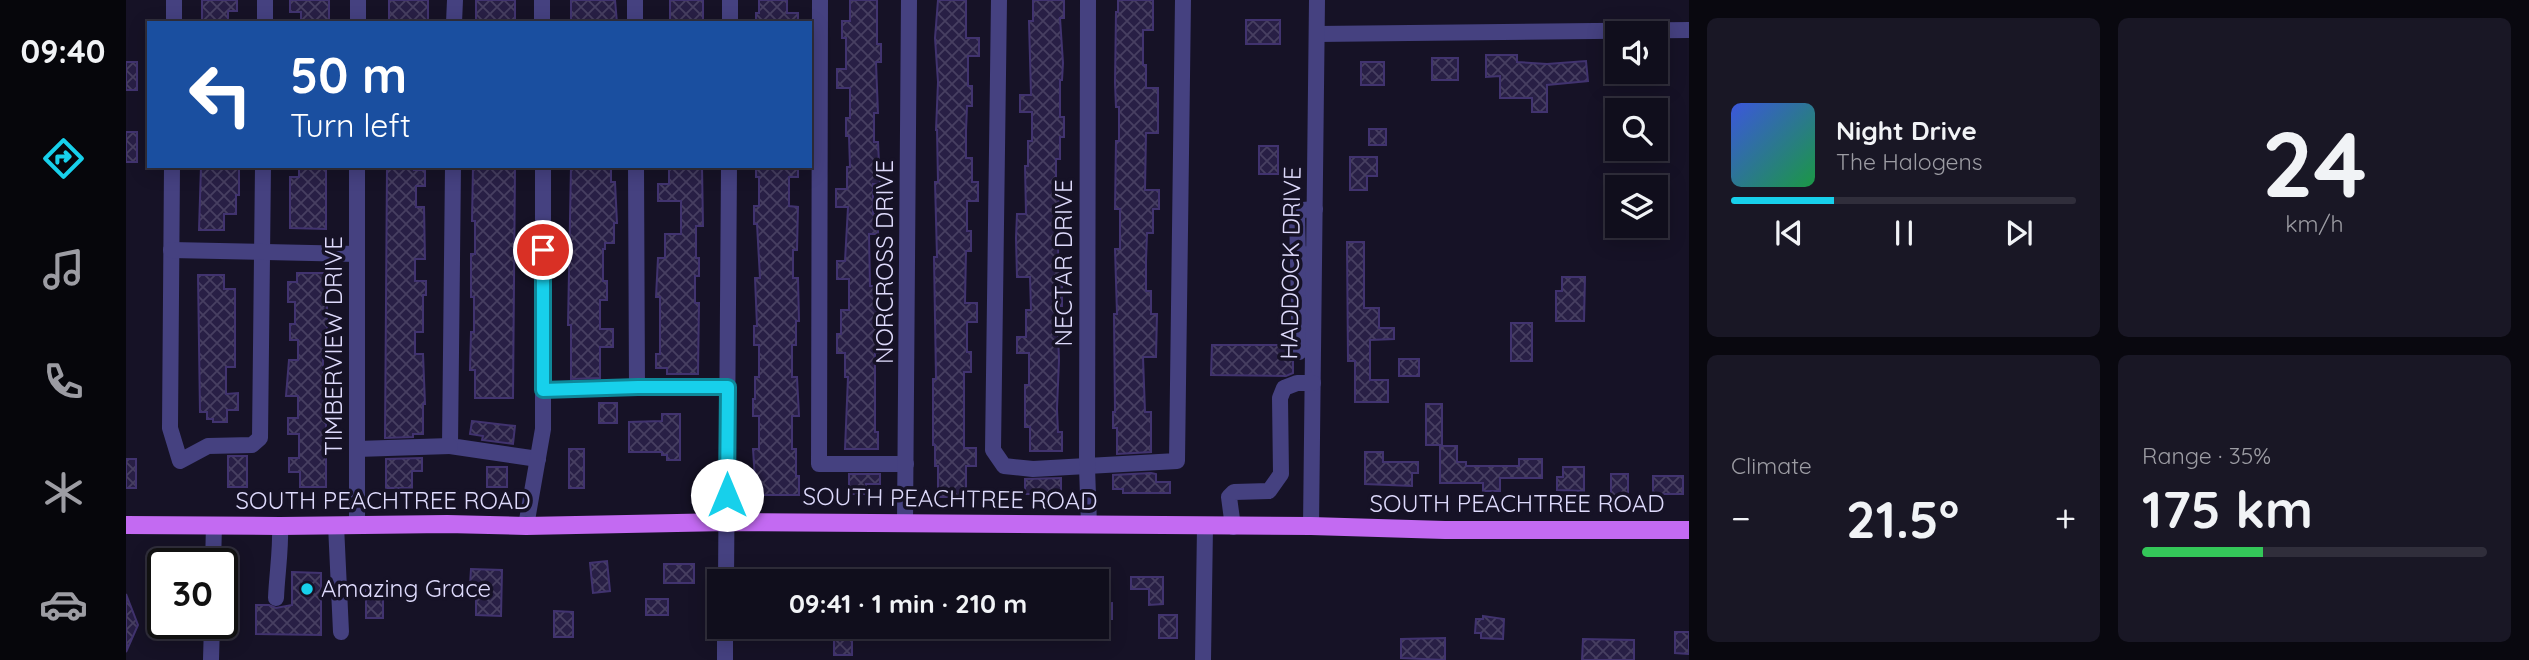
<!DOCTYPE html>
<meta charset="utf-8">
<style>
body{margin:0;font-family:Quicksand,sans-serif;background:#191725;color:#f1f3f6;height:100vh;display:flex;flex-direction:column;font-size:26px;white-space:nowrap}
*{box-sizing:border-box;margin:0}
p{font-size:23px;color:#9c9ca3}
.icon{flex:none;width:38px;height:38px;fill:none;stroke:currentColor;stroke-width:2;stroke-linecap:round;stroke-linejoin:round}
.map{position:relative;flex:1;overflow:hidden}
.drawer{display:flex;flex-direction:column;gap:18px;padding:18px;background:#09080f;width:840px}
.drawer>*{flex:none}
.top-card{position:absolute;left:21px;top:21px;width:665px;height:147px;border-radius:0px;box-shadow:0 4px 18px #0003,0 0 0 2px #302e3b;background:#1a4fa0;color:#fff;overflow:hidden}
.fabs{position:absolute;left:1479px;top:21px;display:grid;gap:14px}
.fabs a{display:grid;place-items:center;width:63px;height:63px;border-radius:0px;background:#100e1c;box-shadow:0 4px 18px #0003,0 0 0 2px #302e3b;font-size:35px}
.speed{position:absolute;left:21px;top:548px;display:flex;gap:14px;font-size:35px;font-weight:700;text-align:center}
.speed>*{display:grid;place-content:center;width:91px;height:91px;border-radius:50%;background:#100e1c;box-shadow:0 4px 18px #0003,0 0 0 2px #302e3b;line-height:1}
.speed .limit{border:4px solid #111;border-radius:10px;background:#fff;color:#111}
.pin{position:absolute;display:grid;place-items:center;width:60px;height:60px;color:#fff;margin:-30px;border:4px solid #fff;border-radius:50%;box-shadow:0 2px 7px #0007}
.me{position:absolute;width:77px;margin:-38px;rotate:0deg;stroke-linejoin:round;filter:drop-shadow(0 0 5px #0008)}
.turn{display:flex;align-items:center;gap:24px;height:147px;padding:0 28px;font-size:32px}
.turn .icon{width:91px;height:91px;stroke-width:2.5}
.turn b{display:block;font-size:49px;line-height:60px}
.big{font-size:52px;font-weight:700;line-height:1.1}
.drawer .widget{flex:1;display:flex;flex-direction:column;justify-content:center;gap:10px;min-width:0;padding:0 24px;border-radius:10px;background:#191725}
.drawer .dial{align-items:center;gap:0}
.dial b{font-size:91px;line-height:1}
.song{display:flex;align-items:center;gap:21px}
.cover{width:84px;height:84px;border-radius:10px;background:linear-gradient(135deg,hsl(230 70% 55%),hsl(140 70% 35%))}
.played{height:7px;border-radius:4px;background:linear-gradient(90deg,#17d0eb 30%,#302e3b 30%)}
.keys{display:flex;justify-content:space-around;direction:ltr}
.heat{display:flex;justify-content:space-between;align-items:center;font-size:38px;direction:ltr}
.charge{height:10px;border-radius:5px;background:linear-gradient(90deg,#34c759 35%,#302e3b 0)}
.drawer .tiles{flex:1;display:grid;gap:18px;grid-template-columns:repeat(2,1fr)}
.trip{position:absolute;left:581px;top:569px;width:402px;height:70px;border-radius:0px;background:#100e1c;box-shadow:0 4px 18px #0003,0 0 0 2px #302e3b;font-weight:700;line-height:70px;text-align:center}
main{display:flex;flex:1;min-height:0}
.tabs{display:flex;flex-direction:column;width:126px;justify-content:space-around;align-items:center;background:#06060b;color:#9c9ca3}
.tabs .icon{width:49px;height:49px}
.tabs .on{color:#17d0eb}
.tabs b{font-size:32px;color:#f1f3f6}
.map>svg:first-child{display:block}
.building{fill:url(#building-cross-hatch);stroke:#41336f;stroke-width:2}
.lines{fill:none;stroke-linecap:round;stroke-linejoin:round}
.minor{stroke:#454180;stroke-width:16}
.major{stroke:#c36af2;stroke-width:18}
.route-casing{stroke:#0f8799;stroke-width:18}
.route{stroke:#17d0eb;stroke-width:12}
.poi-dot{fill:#17d0eb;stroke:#161226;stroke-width:2.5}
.labels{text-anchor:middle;stroke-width:7;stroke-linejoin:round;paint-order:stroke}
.street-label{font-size:24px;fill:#dedafc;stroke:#161226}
.poi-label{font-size:24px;fill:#dedafc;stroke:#161226;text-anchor:start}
</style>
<main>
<nav class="tabs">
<b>09:40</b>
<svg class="icon on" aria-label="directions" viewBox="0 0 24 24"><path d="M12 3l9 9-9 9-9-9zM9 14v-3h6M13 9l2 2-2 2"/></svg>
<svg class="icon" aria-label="music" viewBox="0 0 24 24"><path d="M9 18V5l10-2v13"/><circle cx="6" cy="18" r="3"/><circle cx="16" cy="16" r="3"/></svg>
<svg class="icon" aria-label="phone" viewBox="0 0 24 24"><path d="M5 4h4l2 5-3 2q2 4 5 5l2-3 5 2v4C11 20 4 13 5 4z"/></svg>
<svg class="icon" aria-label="climate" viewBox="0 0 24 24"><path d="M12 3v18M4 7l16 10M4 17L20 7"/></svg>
<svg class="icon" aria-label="car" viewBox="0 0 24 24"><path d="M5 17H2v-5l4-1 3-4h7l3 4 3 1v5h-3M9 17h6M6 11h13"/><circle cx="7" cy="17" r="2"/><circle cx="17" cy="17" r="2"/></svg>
</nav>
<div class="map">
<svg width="1563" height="660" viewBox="0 0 1563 660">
<defs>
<pattern id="building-cross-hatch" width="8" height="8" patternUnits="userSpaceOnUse" patternTransform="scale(1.75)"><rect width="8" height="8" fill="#281f45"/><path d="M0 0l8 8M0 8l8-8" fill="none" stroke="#473f61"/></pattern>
</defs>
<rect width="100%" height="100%" fill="#161226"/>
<g class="building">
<path d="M 76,0 L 111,0 L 111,11 L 102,11 L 102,23 L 76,23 Z"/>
<path d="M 164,0 L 203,0 L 203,23 L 175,23 L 175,12 L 164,12 Z"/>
<rect x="263" y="0" width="39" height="23"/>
<rect x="350" y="0" width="39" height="23"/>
<path d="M 445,0 L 489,0 L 491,23 L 445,23 Z"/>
<rect x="544" y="0" width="33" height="23"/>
<path d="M 633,0 L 661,0 L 661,13 L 672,13 L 672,23 L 630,23 L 630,13 L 633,13 Z"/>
<path d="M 724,0 L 751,0 L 751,44 L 755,44 L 755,62 L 750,62 L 752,113 L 748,113 L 748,142 L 752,142 L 754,184 L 747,184 L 747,214 L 752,214 L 752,234 L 743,234 L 744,286 L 751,286 L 753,353 L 749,353 L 749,432 L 752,432 L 752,449 L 719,449 L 722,377 L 719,377 L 719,353 L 711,353 L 711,334 L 715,334 L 715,310 L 723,310 L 723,279 L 711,279 L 711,261 L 719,261 L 722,207 L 710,207 L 710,189 L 721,189 L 721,167 L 724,167 L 723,136 L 720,136 L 720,118 L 724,118 L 724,88 L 711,88 L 711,69 L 720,69 L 720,38 L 716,38 L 716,21 L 724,21 Z"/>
<path d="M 812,0 L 840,0 L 840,38 L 853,38 L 853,56 L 842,56 L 842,86 L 846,86 L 846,106 L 841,106 L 840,131 L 840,158 L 846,158 L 846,182 L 852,182 L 852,201 L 841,201 L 841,231 L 845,231 L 845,251 L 840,251 L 839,303 L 851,303 L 851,322 L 841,322 L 841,352 L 845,352 L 845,372 L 838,372 L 838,448 L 850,448 L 850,466 L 840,466 L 840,497 L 812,497 L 812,466 L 809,466 L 809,445 L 807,445 L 807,379 L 810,379 L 808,257 L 811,257 L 809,182 L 812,182 L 811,130 L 810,130 L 812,82 L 809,38 Z"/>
<path d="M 907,0 L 938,0 L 938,18 L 934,18 L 937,63 L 936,80 L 934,80 L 934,117 L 938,117 L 938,137 L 934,137 L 934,159 L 930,159 L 930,190 L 933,190 L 932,262 L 936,262 L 936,306 L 931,306 L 933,360 L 931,409 L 932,432 L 936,432 L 936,451 L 904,451 L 904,427 L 899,427 L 899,385 L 903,385 L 903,353 L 891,353 L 891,337 L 900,337 L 900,310 L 905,310 L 904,277 L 891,277 L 890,238 L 891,214 L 900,214 L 899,166 L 902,166 L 902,141 L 906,141 L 906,112 L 894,112 L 894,95 L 905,95 L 903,21 L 907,21 Z"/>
<path d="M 992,0 L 1027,0 L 1027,30 L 1017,30 L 1017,65 L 1020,65 L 1020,88 L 1032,88 L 1032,133 L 1020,133 L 1019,190 L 1033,190 L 1033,209 L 1027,209 L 1027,233 L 1021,233 L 1020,261 L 1020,291 L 1025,291 L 1025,314 L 1031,314 L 1030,357 L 1017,357 L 1019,412 L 1025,412 L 1025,452 L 991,454 L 991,428 L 987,428 L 987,412 L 989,412 L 988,314 L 991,314 L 989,249 L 994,249 L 994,209 L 989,209 L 990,141 L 993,141 L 993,107 L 990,107 L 989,83 L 990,12 L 992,12 Z"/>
<rect x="1120" y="20" width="34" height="24"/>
<path d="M 1360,55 L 1391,55 L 1391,62 L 1421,64 L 1460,61 L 1462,81 L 1421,85 L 1421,112 L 1406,112 L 1406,98 L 1374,98 L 1374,76 L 1360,77 Z"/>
<rect x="1306" y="58" width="26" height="22"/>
<rect x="0" y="62" width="11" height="28"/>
<rect x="1235" y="62" width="23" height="23"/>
<rect x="1243" y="129" width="17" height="16"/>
<rect x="0" y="132" width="11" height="30"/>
<rect x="1133" y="146" width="19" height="28"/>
<path d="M 1224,157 L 1251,157 L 1251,176 L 1241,176 L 1241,190 L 1224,190 Z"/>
<path d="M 75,166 L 113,166 L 113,195 L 110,195 L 110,214 L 98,214 L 98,230 L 73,230 Z"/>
<path d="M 173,166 L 200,166 L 200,229 L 164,228 L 164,177 L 173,177 Z"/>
<path d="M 288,166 L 288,170 L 299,170 L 299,186 L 290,186 L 290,207 L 298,207 L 299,259 L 289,259 L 289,281 L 300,281 L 300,295 L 297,295 L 297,332 L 289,332 L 289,354 L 297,354 L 299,404 L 297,404 L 297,434 L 287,434 L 287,437 L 259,438 L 261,167 Z"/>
<path d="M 347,166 L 389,166 L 387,398 L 349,398 L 349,370 L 344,370 L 345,332 L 348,332 L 348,297 L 345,297 L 345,254 L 349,254 L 349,221 L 346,221 Z"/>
<path d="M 445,166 L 485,166 L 485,182 L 489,182 L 491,223 L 488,223 L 488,243 L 479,243 L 479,249 L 477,249 L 477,281 L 481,281 L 481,300 L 474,300 L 474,329 L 487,329 L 487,347 L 474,347 L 474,378 L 445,379 L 445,325 L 442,325 Z"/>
<path d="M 543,166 L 576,166 L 577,226 L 570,226 L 570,258 L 573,258 L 573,276 L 569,276 L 569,303 L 573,303 L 572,374 L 541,374 L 541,368 L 530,368 L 530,354 L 534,354 L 534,297 L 530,297 L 532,258 L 539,258 L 539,234 L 555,234 L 555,201 L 532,201 L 532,184 L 543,184 Z"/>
<path d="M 630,166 L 672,166 L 672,177 L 663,177 L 663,206 L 672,207 L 671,250 L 667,250 L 667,278 L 672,278 L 673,321 L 670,321 L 670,345 L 666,345 L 666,377 L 671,377 L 673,416 L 666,416 L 666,449 L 670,449 L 670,476 L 673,476 L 673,495 L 630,495 L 627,449 L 633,449 L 633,416 L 627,416 L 627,399 L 629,399 L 629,377 L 633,377 L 633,345 L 628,345 L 628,326 L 631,326 L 629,278 L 634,278 L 631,224 L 628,224 L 628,206 L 633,206 L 633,177 L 630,177 Z"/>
<path d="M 1221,242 L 1238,242 L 1238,308 L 1253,308 L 1253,328 L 1268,328 L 1268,339 L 1244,340 L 1244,380 L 1262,380 L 1262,402 L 1229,402 L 1229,361 L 1222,361 Z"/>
<path d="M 171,273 L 201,273 L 201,340 L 197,340 L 197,381 L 200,381 L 200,487 L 174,487 L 174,472 L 163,472 L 163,458 L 173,458 L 173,434 L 162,434 L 162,418 L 172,418 L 172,396 L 160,396 L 163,360 L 172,360 L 172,340 L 164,340 L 164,324 L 169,324 L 169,302 L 162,302 L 162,282 L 171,282 Z"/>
<path d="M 72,275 L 98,275 L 98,289 L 109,289 L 109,367 L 100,367 L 100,394 L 112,393 L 112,410 L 101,410 L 101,422 L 87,422 L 87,419 L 81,419 L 81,412 L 74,412 Z"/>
<path d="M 1436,277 L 1459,277 L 1458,321 L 1430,321 L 1430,291 L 1436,291 Z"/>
<rect x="1385" y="323" width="21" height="38"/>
<path d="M 1086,345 L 1163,345 L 1164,357 L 1167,360 L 1167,373 L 1160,376 L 1085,375 Z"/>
<rect x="1273" y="359" width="20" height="17"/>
<rect x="473" y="403" width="18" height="20"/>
<rect x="1300" y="404" width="16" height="41"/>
<path d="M 536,414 L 554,414 L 554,460 L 541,460 L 541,455 L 536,455 L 536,452 L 503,452 L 503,422 L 536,421 Z"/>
<path d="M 346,421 L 389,426 L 387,444 L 356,440 L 357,436 L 344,434 Z"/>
<path d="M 1314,446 L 1331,446 L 1331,462 L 1340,462 L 1340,466 L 1393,466 L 1393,459 L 1416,459 L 1416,478 L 1374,478 L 1374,491 L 1357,491 L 1357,483 L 1314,483 Z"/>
<rect x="443" y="449" width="15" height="39"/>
<path d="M 1239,452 L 1257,452 L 1257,462 L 1292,462 L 1292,473 L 1286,473 L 1286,486 L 1239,484 Z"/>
<rect x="102" y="456" width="19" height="31"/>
<path d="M 296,458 L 296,471 L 286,471 L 286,488 L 260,488 L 260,459 Z"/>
<rect x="0" y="459" width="10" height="29"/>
<rect x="361" y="467" width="20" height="20"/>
<path d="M 1437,467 L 1458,467 L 1458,491 L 1431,490 L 1431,477 L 1437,477 Z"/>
<path d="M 1025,473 L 1030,474 L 1030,482 L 1044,482 L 1044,493 L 997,493 L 997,489 L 987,489 L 987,475 Z"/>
<path d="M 723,474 L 754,474 L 754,484 L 740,484 L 740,494 L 723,494 Z"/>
<rect x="1485" y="474" width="17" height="25"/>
<rect x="1527" y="476" width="30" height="18"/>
<path d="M 935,478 L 935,494 L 899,494 L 899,479 Z"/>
<path d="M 481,561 L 484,591 L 467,593 L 464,563 Z"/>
<rect x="538" y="564" width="30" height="19"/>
<path d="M 345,569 L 376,570 L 375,616 L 350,615 L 350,585 L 344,585 Z"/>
<path d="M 166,572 L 195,573 L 195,635 L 130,634 L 130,605 L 143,605 L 150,608 L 166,605 Z"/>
<path d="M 1005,577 L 1037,577 L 1037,604 L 1023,605 L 1023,589 L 1005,589 Z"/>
<rect x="240" y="586" width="17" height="32"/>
<path d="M 0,594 L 12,625 L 0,652 Z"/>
<rect x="520" y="599" width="22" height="16"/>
<path d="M 986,603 L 986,619 L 971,619 L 971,604 Z"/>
<path d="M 428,611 L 447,612 L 447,637 L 428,637 Z"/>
<rect x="1033" y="615" width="18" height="23"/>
<path d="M 1357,616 L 1378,619 L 1377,639 L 1355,638 L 1355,633 L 1349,633 L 1350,619 L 1357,619 Z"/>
<rect x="708" y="626" width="18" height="29"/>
<path d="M 1549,632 L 1563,632 L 1563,654 L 1549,653 Z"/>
<path d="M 1319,638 L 1319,660 L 1275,658 L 1275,639 Z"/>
<path d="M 1457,639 L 1508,640 L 1508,660 L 1456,660 Z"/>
</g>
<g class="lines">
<g class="minor">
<path d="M 416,0 L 416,23"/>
<path d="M 509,0 L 509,23"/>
<path d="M 694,0 L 693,464 L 780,464"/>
<path d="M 873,0 L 867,450 L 878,466 L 907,469 L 1051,461 L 1057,0"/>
<path d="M 962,0 L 961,467 L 963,525"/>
<path d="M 48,23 L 48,0"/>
<path d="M 139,23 L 139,0"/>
<path d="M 232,23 L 232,0"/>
<path d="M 328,23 L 329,0"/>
<path d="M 604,23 L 604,0"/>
<path d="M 1191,34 L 1563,30"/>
<path d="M 46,166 L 44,428 L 54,461 L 82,446 L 126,445 L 134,438 L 137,166"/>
<path d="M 327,166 L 324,446 L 412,459"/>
<path d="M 510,166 L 511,387"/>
<path d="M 45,250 L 231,254"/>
<path d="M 1172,258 L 1171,214 L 1177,210 L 1189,209"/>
<path d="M 1173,307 L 1172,258 L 1175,254 L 1188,255"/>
<path d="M 1173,352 L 1173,307 L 1176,304 L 1180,303"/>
<path d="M 417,390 L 511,387 L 602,387"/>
<path d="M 231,449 L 324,446"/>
<path d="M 779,523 L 783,0"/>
<path d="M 210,525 L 215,632"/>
<path d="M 231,525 L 231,166"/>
<path d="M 400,526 L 417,429 L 417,166"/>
<path d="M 1185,526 L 1191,0"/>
<path d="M 1107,527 L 1103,497 L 1108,492 L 1143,491 L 1155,474 L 1154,398 L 1158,388 L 1171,383 L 1187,383"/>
<path d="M 87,564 L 88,525"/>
<path d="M 600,581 L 603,166"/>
<path d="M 150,598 C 151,573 155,551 154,526"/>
<path d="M 85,660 L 86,623"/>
<path d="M 599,660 L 599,626"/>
<path d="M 1077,660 L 1079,527"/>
</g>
<path class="major" d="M 0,525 L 154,526 L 321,524 L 400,526 L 601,522 L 1185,526 L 1319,530 L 1563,530"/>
</g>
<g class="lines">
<g class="route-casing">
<path id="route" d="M 417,250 L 417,390 L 512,387 L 602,387 L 601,495"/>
</g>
<use href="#route" class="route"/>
</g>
<circle class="poi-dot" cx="181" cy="589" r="7"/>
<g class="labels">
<g class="street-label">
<text transform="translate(759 262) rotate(-90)" y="8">NORCROSS DRIVE</text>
<text transform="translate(938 263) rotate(-90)" y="8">NECTAR DRIVE</text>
<text transform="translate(1165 263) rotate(-89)" y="8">HADDOCK DRIVE</text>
<text transform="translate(208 346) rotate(-90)" y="8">TIMBERVIEW DRIVE</text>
<text transform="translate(824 499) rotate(1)" y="8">SOUTH PEACHTREE ROAD</text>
<text x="257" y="509">SOUTH PEACHTREE ROAD</text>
<text x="1391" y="512">SOUTH PEACHTREE ROAD</text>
</g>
<g class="poi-label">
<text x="195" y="597">Amazing Grace</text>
</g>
</g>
</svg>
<div class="fabs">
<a><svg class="icon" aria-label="sound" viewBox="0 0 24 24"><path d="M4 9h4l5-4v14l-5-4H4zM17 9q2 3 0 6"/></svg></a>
<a><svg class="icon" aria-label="search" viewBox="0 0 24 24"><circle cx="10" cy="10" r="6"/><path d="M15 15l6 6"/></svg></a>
<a><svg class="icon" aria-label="layers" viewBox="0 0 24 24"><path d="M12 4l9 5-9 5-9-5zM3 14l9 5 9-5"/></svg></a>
</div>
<div class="speed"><div class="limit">30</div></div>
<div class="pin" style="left:417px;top:250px;background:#d93025"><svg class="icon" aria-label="arrive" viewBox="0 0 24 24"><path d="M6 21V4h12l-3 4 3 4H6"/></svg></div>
<svg class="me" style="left:601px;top:495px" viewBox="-20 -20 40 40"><circle r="19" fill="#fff"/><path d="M0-13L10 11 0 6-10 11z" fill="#17d0eb"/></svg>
<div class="trip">09:41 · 1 min · 210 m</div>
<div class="top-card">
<div class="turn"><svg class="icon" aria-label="left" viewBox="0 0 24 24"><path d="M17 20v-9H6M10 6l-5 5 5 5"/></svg><div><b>50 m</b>Turn left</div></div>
</div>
</div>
<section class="drawer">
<div class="tiles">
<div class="widget">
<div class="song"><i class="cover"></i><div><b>Night Drive</b><p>The Halogens</p></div></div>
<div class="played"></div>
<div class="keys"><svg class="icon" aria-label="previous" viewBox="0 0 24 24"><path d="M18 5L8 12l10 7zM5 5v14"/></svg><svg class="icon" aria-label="pause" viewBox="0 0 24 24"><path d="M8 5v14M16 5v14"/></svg><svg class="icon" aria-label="next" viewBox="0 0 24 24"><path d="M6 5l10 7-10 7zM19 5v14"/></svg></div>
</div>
<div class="widget dial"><b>24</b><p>km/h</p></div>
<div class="widget"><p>Climate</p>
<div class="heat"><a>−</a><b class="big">21.5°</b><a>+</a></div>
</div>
<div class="widget"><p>Range · 35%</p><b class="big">175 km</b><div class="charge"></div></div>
</div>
</section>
</main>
